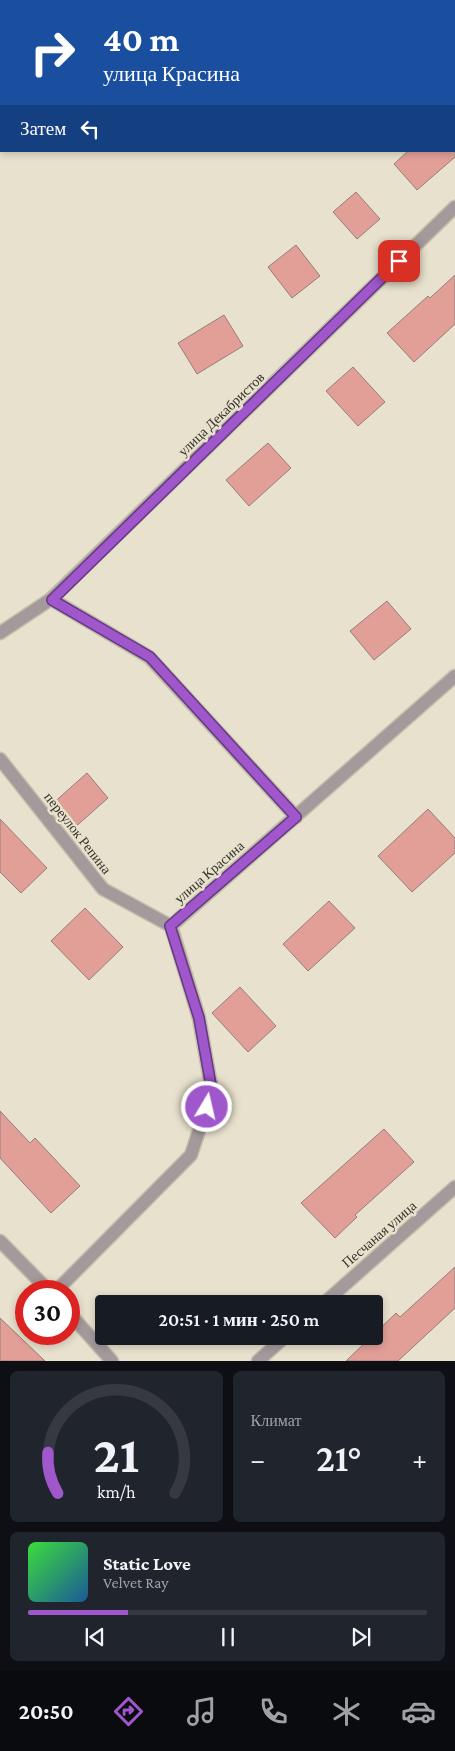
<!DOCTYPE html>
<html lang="ru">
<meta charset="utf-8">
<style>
body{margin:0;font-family:"Crimson Pro",serif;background:#20242c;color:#f1f3f6;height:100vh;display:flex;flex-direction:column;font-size:19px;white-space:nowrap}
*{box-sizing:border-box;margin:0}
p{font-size:16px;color:#9ea1a6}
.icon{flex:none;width:28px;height:28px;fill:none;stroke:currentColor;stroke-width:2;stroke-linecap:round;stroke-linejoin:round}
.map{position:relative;height:1361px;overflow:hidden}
.sheet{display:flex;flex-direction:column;gap:10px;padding:10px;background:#0d0f14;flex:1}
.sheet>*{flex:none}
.banner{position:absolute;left:0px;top:0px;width:455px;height:152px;box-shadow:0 2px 8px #0003;background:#1a4fa0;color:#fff;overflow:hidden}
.speed{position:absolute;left:15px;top:1280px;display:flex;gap:10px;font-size:25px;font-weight:700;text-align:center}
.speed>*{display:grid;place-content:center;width:65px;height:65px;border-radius:50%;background:#171b24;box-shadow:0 2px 8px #0003;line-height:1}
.speed .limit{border:8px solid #d22;background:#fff;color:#111}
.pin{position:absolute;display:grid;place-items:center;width:42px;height:42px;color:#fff;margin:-21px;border-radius:10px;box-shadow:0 2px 8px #0006}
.me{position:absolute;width:55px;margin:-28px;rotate:9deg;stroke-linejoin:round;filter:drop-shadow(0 0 4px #0008)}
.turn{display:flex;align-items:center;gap:18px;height:105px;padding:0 20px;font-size:22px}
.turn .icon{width:65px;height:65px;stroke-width:2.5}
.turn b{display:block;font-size:35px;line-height:42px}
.then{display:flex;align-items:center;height:48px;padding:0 20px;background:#0003;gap:10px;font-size:19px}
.big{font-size:38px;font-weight:600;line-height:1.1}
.sheet .card{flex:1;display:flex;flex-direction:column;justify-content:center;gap:8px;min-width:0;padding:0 18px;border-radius:8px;background:#20242c}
.sheet .dial{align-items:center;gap:0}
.dial svg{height:130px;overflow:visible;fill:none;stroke:#363941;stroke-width:7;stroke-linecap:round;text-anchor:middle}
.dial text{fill:#f1f3f6;stroke:none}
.song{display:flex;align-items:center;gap:15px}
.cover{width:60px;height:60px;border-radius:8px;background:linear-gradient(135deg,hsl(120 70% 55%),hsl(210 70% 35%))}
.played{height:5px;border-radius:2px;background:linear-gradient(90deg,#9f57cb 25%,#363941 25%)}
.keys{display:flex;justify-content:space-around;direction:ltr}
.heat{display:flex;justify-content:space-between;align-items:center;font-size:28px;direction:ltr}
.sheet .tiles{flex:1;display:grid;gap:10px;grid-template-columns:1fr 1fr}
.card:last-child{grid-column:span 2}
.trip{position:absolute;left:95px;top:1295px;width:288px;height:50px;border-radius:5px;background:#171b24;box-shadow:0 2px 8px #0003;font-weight:600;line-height:50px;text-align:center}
.dock{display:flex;height:80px;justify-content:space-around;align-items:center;background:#090b0e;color:#9ea1a6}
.dock .icon{width:35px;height:35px}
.dock .current{color:#9f57cb}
.dock b{font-size:22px;color:#f1f3f6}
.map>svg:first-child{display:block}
.building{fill:#e19f97;stroke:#957f7c}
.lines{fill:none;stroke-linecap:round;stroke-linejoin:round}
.street-casing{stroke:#c4beac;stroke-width:15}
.street{stroke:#a49a9b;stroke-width:12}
.route-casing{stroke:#673984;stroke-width:12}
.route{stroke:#9f57cb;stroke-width:9}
.labels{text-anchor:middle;stroke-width:5;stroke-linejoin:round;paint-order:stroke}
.street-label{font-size:14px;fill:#343129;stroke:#e8e1cd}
</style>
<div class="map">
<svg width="455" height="1361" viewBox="0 0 455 1361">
<rect width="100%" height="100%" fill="#e8e1cd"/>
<g class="building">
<path d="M 408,151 L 455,151 L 455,157 L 417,190 L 394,164 Z"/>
<path d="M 356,192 L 380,219 L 357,239 L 333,212 Z"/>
<path d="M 296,245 L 320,276 L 292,298 L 268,267 Z"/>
<path d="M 455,275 L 455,324 L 414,362 L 387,333 L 428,296 L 430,298 Z"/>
<path d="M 224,315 L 243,346 L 197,374 L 178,343 Z"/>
<path d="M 353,367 L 385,402 L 358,426 L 326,391 Z"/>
<path d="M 268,443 L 291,468 L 249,506 L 226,480 Z"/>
<path d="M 387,601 L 411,629 L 374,660 L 350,631 Z"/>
<path d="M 87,773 L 108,798 L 73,829 L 51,805 Z"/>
<path d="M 428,809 L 455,838 L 455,853 L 412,892 L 378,856 Z"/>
<path d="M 0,819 L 47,868 L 21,893 L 0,872 Z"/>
<path d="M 329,901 L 355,928 L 308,971 L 283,944 Z"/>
<path d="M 85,908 L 123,947 L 89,980 L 51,941 Z"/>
<path d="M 240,987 L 276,1026 L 248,1052 L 212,1013 Z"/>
<path d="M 0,1111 L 30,1143 L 35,1138 L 80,1186 L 51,1213 L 0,1158 Z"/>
<path d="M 384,1129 L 414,1162 L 355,1215 L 357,1217 L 335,1238 L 301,1203 Z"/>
<path d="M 455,1267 L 455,1308 L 398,1361 L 346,1361 L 396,1313 L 400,1317 Z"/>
<path d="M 0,1318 L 45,1361 L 0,1361 Z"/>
</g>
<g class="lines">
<g class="street-casing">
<g id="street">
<path d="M 118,1 L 119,0"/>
<path d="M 51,599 L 149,657 L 296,817"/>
<path d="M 0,633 L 51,599 L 455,207"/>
<path d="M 0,759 L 103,889 L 171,926"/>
<path d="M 0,1241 L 49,1291"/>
<path d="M 56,1291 L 191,1155 L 212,1091 L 199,1018 L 171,926 L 455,676"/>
<path d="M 323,1304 L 455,1187"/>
<path d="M 69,1313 L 112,1361"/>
<path d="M 258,1361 L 286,1336"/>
</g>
</g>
<use href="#street" class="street"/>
</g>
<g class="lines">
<g class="route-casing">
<path id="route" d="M 207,1107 L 212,1091 L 199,1018 L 170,926 L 296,817 L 150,657 L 52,600 L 399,261"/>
</g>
<use href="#route" class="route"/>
</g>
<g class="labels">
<g class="street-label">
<text transform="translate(221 414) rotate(-44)" y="5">улица Декабристов</text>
<text transform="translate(78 833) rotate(52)" y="5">переулок Репина</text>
<text transform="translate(209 872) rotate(-41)" y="5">улица Красина</text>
<text transform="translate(379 1234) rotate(-41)" y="5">Песчаная улица</text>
</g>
</g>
</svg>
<div class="speed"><div class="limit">30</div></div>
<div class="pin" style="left:399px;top:261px;background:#d93025"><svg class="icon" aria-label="arrive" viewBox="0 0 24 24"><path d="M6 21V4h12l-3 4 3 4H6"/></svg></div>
<svg class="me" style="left:207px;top:1107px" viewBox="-20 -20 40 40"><circle r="17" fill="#9f57cb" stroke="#fff" stroke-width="3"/><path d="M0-11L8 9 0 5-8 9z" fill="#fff"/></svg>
<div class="trip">20:51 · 1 мин · 250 m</div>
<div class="banner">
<div class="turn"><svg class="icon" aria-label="right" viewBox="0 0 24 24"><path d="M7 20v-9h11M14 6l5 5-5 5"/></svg><div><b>40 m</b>улица Красина</div></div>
<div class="then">Затем<svg class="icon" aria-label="left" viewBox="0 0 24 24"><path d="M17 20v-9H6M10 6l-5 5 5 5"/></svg></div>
</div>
</div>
<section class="sheet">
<div class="tiles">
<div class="card dial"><svg viewBox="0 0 100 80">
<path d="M14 69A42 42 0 1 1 86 69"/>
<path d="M14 69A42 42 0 0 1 8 44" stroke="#9f57cb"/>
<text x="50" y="56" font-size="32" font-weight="700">21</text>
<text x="50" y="72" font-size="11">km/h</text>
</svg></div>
<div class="card"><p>Климат</p>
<div class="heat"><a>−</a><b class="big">21°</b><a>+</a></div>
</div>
<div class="card">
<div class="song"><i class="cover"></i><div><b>Static Love</b><p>Velvet Ray</p></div></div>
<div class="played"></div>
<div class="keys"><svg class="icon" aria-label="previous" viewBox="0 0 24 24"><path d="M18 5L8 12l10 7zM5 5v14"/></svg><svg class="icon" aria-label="pause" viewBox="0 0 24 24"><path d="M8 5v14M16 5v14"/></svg><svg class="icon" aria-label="next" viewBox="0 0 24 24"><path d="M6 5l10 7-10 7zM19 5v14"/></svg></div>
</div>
</div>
</section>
<nav class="dock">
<b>20:50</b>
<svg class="icon current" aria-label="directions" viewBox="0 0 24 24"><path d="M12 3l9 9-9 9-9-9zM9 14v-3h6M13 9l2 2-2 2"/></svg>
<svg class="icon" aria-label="music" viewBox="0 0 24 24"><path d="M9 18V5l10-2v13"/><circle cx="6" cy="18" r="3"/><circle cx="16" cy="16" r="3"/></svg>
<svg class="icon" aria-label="phone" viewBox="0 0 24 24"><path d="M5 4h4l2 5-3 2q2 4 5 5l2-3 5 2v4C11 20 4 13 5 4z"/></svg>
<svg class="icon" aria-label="climate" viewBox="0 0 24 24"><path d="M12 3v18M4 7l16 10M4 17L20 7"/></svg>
<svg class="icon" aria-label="car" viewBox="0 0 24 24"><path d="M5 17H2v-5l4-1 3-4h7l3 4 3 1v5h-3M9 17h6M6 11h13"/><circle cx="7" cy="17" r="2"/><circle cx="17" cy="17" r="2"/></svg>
</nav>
